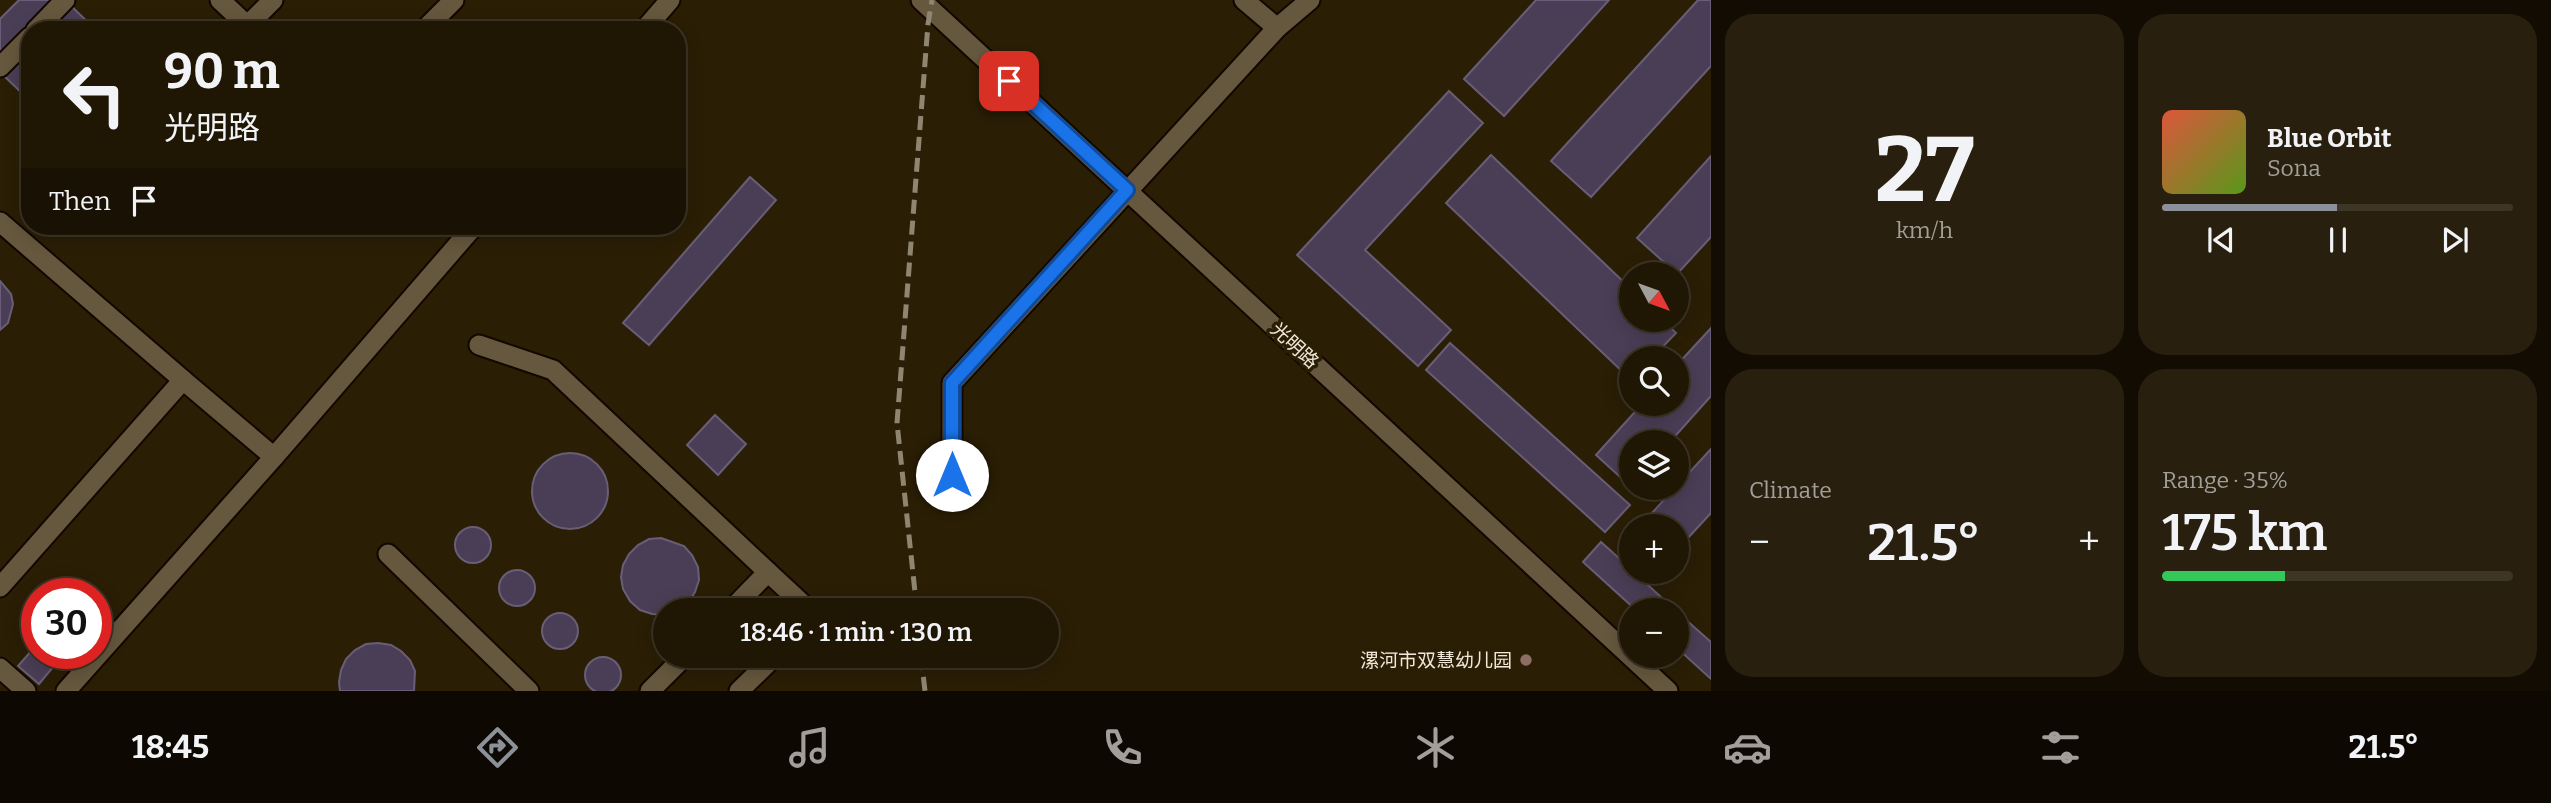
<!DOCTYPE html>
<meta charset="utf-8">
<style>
body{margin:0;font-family:Bitter,"Noto Sans SC",serif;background:#281f0e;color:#f1f3f6;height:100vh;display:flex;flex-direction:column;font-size:26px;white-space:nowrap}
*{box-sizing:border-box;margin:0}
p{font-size:23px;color:#a29f9a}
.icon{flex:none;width:38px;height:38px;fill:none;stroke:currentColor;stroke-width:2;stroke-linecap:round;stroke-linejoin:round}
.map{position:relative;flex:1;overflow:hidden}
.side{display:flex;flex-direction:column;gap:14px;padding:14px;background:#120c02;width:840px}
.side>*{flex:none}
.guide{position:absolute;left:21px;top:21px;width:665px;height:214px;border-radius:28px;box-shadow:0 4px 18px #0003,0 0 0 2px #3d3526;background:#201604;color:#f1f3f6;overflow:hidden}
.needle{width:46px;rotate:131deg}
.buttons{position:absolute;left:1619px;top:262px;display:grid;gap:14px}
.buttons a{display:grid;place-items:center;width:70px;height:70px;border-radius:50%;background:#201604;box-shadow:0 4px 18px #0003,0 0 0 2px #3d3526;font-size:35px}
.speed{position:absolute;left:21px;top:578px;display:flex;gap:14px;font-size:35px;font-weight:700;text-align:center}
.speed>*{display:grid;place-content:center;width:91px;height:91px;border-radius:50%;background:#201604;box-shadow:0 4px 18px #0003,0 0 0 2px #3d3526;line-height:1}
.speed .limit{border:10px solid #d22;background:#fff;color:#111}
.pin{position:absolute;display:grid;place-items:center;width:60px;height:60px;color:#fff;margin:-30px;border-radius:14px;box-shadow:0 4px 10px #0006}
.me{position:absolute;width:77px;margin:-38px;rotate:0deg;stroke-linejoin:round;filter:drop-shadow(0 0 5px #0008)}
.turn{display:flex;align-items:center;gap:24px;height:147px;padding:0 28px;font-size:32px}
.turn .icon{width:91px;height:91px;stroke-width:2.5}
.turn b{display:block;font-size:49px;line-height:60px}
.then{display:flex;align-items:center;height:66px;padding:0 28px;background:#0003;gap:14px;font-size:26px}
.big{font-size:52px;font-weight:600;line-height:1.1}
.side .widget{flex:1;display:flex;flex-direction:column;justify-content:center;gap:10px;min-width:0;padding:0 24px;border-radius:28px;background:#281f0e}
.side .dial{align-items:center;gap:0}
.dial b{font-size:91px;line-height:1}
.song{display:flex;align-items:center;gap:21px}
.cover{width:84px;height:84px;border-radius:10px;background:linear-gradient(135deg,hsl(10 70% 55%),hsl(90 70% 35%))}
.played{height:7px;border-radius:4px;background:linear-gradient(90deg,#8c9099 50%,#3d3526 50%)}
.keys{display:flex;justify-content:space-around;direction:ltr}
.heat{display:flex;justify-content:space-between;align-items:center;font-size:38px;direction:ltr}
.charge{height:10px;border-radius:5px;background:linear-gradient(90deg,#34c759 35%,#3d3526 0)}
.side .tiles{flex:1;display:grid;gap:14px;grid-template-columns:repeat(2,1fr)}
.trip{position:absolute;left:653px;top:598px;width:406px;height:70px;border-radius:35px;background:#201604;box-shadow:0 4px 18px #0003,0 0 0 2px #3d3526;font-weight:600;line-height:70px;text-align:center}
.tab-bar{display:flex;height:112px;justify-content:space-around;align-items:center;background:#0d0902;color:#a29f9a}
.tab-bar .icon{width:49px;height:49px}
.tab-bar .selected{color:#8c9099}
.tab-bar b{font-size:32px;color:#f1f3f6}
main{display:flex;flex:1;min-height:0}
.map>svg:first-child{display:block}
.building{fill:#4a3e56;stroke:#6a5d77;stroke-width:2}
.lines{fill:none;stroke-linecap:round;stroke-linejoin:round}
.minor-casing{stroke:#130800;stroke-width:23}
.tertiary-casing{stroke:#130800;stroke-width:23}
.minor{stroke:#66583e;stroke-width:19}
.tertiary{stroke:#66583e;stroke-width:19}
.rail{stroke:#8f8672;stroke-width:5;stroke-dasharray:14 7;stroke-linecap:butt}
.route-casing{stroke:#114b97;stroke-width:18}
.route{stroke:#1a73e8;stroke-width:12}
.education-dot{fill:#8d6e63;stroke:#2a1e05;stroke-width:2.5}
.labels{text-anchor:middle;stroke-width:7;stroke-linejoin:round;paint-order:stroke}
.street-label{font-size:19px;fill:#f0e8d9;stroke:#2a1e05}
.poi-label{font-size:19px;fill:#f0e8d9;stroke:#2a1e05;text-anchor:end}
</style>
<main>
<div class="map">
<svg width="1711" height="691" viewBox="0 0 1711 691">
<rect width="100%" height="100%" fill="#2a1e05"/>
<g class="building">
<path d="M 19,0 L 65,0 L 96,30 L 30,30 L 30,101 L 0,72 L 0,19 Z"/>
<path d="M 1536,0 L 1609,0 L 1504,116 L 1464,79 Z"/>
<path d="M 1698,0 L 1711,0 L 1711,66 L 1591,197 L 1551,161 Z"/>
<path d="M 1449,91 L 1483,123 L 1365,250 L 1451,330 L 1418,366 L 1297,255 Z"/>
<path d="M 1491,155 L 1631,289 L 1631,320 L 1663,320 L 1676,333 L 1651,359 L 1631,359 L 1631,380 L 1446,203 Z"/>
<path d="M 1711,156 L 1711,237 L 1677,274 L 1637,238 Z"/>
<path d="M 750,177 L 776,200 L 649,345 L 623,323 Z"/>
<path d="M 0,281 L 11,294 L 13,304 L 8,323 L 0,330 Z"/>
<path d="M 1711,328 L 1711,396 L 1669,443 L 1631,443 L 1630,486 L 1596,455 L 1642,404 L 1676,404 L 1676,366 Z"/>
<path d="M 1450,343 L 1630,505 L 1605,532 L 1426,370 Z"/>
<path d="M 715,415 L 746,444 L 718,475 L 687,445 Z"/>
<path d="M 1711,449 L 1711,513 L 1676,551 L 1676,527 L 1639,527 Z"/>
<circle cx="570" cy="491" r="38"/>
<circle cx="473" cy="545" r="18"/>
<path d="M 661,538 L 684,546 L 692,555 L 698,567 L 699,580 L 695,592 L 688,603 L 678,611 L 665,611 L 665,615 L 652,614 L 640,610 L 630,601 L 623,589 L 621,577 L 623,565 L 629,554 L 638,545 L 649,539 Z"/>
<path d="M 1601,542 L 1631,569 L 1631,572 L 1634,572 L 1676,611 L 1637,611 L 1583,562 Z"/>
<circle cx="517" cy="588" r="18"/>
<path d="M 1676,611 L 1711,642 L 1711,679 L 1676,647 Z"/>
<circle cx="560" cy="631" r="18"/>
<path d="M 35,632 L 37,653 L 59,653 L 63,655 L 39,684 L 18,666 L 33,649 L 26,643 Z"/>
<path d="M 378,643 L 391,645 L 401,651 L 410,660 L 415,671 L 414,691 L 340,691 L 339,682 L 341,670 L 346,659 L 355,650 L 366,644 Z"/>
<circle cx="603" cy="675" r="18"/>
</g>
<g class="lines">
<g class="minor-casing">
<g id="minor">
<path d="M 220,0 L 252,30"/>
<path d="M 1244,0 L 1277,28"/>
<path d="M 247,26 L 273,0"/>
<path d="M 36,30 L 65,0"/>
<path d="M 424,30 L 454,0"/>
<path d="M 644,30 L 670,0"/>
<path d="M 0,67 L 30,37"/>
<path d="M 0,222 L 183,380 L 0,587"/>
<path d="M 479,345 L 553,370 L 768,572 L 730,611"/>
<path d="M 274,457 L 474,226"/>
<path d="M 952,475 L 952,383 L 1277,28 L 1310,0"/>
<path d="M 388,554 L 529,691"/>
<path d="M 768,572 L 810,611"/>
<path d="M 0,668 L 26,691"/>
<path d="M 66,691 L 274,457 L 183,380"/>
<path d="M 650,691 L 685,656"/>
<path d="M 739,691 L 775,656"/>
</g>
</g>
<g class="tertiary-casing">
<path id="tertiary" d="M 921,0 L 1668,691"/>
</g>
<use href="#minor" class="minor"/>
<use href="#tertiary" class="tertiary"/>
<g class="rail">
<path d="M 917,611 L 897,423 L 928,24 L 932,0"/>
<path d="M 921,656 L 925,691"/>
</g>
</g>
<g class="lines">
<g class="route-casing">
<path id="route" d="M 952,475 L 952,383 L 1127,190 L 1009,81"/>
</g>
<use href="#route" class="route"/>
</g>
<circle class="education-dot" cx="1526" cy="660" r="7"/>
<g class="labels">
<g class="street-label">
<text transform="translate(1295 345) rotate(43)" y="7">光明路</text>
</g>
<g class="poi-label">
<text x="1512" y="667">漯河市双慧幼儿园</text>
</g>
</g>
</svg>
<div class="buttons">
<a><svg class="needle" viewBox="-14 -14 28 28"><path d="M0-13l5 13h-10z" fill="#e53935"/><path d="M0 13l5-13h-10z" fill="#a29f9a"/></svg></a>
<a><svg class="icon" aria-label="search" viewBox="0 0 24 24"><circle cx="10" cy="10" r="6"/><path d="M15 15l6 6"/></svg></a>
<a><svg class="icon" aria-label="layers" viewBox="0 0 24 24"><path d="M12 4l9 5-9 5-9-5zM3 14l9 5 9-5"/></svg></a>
<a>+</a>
<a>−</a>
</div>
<div class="speed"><div class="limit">30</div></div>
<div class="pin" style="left:1009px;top:81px;background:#d93025"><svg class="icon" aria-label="arrive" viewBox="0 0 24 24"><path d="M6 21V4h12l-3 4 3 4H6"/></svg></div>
<svg class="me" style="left:952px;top:475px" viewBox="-20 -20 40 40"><circle r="19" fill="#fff"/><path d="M0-13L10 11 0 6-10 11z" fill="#1a73e8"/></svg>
<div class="trip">18:46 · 1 min · 130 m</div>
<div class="guide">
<div class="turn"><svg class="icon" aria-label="left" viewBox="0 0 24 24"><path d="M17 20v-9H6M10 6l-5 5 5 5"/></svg><div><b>90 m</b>光明路</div></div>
<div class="then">Then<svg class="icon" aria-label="arrive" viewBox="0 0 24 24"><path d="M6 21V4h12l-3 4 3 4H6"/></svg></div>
</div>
</div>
<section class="side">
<div class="tiles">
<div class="widget dial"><b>27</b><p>km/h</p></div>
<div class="widget">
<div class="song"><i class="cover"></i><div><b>Blue Orbit</b><p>Sona</p></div></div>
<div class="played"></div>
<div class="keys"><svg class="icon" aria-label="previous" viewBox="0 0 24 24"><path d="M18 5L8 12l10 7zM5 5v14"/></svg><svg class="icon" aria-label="pause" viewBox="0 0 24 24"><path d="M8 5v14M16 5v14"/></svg><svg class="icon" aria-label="next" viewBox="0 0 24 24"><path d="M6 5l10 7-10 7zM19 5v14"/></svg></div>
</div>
<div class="widget"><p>Climate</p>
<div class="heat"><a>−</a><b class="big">21.5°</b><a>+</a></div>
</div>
<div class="widget"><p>Range · 35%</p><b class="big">175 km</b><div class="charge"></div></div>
</div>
</section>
</main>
<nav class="tab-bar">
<b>18:45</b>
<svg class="icon selected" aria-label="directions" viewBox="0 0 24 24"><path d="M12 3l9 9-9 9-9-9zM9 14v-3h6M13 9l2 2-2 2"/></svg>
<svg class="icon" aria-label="music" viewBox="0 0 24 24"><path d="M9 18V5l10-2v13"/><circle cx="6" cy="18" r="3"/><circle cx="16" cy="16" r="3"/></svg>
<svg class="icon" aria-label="phone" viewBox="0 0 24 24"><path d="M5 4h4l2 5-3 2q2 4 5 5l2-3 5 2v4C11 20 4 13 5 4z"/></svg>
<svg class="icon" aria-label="climate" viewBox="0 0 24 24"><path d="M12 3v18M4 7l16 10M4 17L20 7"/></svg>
<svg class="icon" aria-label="car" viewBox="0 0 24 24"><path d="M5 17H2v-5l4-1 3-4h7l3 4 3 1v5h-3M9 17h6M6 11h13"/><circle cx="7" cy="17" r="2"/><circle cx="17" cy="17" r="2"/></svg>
<svg class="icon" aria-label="filters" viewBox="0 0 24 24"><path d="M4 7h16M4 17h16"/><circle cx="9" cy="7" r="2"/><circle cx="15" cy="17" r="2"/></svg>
<b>21.5°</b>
</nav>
